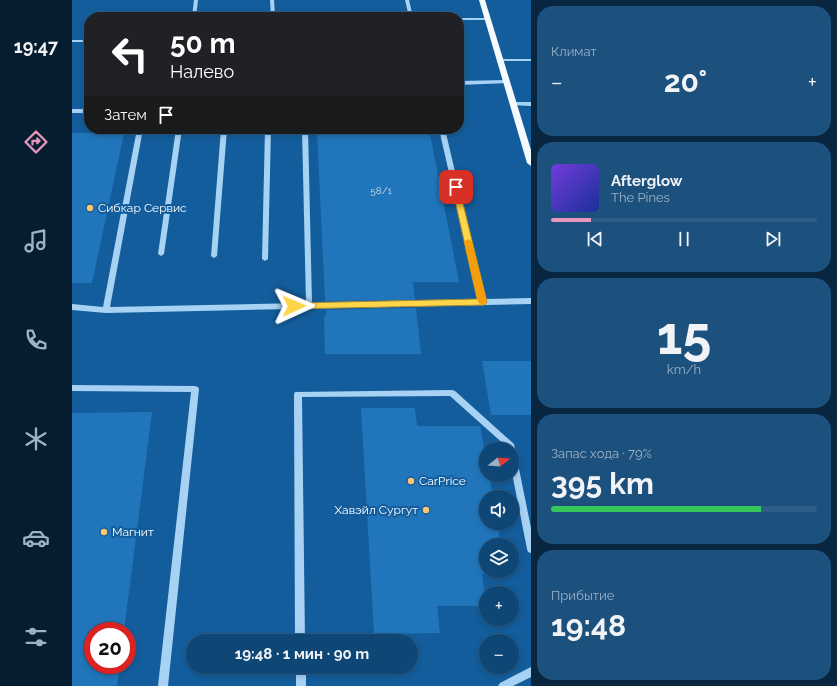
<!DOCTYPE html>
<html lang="ru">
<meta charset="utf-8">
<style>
body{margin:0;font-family:Raleway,sans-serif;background:#1c507d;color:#f1f3f6;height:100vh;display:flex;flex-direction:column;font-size:15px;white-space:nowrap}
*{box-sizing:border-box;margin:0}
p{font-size:13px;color:#9bb1c5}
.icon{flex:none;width:22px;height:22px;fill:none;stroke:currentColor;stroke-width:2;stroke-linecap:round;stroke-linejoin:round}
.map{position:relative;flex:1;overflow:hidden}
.sheet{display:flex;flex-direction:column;gap:6px;padding:6px;background:#082640;width:306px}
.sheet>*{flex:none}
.top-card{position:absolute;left:12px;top:12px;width:380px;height:122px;border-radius:16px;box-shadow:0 2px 6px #0003,0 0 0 1px #2e5e87;background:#202124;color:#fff;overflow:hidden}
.needle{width:26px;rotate:73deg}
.tools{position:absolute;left:407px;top:442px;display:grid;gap:8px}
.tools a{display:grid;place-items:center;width:40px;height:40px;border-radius:50%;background:#0e4675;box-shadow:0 2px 6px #0003,0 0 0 1px #2e5e87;font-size:20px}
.speed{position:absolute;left:12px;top:622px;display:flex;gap:8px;font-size:20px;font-weight:700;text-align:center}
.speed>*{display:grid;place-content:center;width:52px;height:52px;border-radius:50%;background:#0e4675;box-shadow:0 2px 6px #0003,0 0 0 1px #2e5e87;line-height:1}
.speed .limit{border:6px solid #d22;background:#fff;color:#111}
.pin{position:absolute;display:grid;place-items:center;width:34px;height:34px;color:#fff;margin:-17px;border-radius:8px;box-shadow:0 2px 6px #0006}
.me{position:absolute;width:44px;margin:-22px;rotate:89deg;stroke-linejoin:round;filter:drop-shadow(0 0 3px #0008)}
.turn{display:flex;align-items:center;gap:14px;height:84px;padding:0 20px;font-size:18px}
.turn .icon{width:52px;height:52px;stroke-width:2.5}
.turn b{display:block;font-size:28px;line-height:34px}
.then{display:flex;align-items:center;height:38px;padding:0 20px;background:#0003;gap:8px;font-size:15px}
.big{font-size:30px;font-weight:700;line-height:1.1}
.sheet .widget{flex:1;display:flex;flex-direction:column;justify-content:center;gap:6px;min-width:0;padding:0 14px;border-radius:16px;background:#1c507d}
.sheet .dial{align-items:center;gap:0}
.dial b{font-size:52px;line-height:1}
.song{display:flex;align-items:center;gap:12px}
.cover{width:48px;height:48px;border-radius:6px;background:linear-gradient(135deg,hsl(260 70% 55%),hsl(230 70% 35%))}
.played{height:4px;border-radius:2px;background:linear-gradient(90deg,#e797bd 15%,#2e5e87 15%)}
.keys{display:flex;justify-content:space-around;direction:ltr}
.heat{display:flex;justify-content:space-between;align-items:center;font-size:22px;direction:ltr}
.charge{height:6px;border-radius:3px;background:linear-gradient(90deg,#34c759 79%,#2e5e87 0)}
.trip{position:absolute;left:114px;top:634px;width:232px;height:40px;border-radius:20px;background:#0e4675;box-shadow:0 2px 6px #0003,0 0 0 1px #2e5e87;font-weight:700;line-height:40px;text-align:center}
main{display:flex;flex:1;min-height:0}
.dock{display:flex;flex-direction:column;width:72px;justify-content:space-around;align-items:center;background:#061c2f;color:#9bb1c5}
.dock .icon{width:28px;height:28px}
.dock .on{color:#e797bd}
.dock b{font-size:18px;color:#f1f3f6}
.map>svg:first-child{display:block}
.building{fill:#2176bb}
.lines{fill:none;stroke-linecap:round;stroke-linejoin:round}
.minor{fill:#a8d2f4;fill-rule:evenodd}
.major{fill:#f5faff;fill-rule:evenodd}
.route{fill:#ffd54a;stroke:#a68a30}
.slow{fill:#f59e0b}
.poi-dot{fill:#ffc56b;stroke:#135d9c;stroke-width:1.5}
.labels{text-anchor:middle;stroke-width:4;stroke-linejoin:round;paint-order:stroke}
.number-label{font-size:10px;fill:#c8ddee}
.poi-label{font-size:12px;fill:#fff;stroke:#135d9c;text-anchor:start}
</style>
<main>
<nav class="dock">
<b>19:47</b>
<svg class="icon on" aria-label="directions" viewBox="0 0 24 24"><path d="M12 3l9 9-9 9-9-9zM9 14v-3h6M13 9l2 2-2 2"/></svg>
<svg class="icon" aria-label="music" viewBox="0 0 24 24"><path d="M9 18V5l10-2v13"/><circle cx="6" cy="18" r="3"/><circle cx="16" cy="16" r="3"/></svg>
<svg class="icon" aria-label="phone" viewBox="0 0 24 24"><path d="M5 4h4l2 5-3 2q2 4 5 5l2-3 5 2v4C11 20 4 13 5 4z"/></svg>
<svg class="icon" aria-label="climate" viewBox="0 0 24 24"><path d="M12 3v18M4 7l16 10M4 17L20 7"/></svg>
<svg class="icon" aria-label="car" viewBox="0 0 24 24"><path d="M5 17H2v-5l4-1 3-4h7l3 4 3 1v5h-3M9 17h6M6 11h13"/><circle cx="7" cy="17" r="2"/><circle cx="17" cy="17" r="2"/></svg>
<svg class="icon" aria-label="filters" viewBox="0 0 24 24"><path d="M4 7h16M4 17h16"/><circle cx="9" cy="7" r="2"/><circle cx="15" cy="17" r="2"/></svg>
</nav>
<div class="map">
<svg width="459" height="686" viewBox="0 0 459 686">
<rect width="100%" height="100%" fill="#135d9c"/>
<g class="building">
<path d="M 245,129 L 357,129 L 387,282 L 341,282 L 343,300 L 253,301 Z"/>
<path d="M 0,133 L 52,133 L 20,283 L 0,283 Z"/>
<path d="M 344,308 L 349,354 L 253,354 L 252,316 L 254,316 L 254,310 Z"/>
<path d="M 410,361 L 459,361 L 459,415 L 419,415 Z"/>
<path d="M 289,408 L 343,408 L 345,426 L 408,426 L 414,459 L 414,475 L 417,475 L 421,497 L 414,497 L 414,523 L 425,523 L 429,545 L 414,545 L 414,571 L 434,571 L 434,574 L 410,574 L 414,606 L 365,606 L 368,633 L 302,634 Z"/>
<path d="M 80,412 L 52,631 L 21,631 L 21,665 L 48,665 L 45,686 L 0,686 L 0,413 Z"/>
</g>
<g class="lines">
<g class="minor">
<path d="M 122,0 L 126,0 L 124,17 L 120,17 Z"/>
<path d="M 198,0 L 202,0 L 203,17 L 199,17 Z"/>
<path d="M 333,0 L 337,0 L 341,17 L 337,17 Z"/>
<path d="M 387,18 L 416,18 L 418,19 L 416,20 L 387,20 Z"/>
<rect x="0" y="40" width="17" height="2"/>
<path d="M 426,59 L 459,59 L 459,61 L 428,61 L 426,60 Z"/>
<path d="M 435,80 L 438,82 L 437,83 L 387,85 L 387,81 Z"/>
<path d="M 441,102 L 459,102 L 459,106 L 439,105 L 438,104 Z"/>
<rect x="0" y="109" width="17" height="4"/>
<path d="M 65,129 L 71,129 L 38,307 L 234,303 L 230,129 L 236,129 L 240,303 L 406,300 L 367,129 L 373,129 L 413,299 L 459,298 L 459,304 L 34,313 L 0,310 L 0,304 L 31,307 Z"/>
<path d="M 104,129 L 110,129 L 92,254 L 89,256 L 86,254 Z"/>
<path d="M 149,129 L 155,129 L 145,256 L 142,258 L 139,256 Z"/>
<path d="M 193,129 L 199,129 L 196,259 L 193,261 L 190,259 Z"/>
<path d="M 0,385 L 123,386 L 126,387 L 127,389 L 96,686 L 86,686 L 119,392 L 0,391 Z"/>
<path d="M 380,390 L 383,391 L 442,444 L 459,528 L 459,553 L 456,552 L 455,549 L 440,473 L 440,449 L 435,449 L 435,447 L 378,396 L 230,397 L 233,641 L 223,641 L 222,394 L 223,392 Z"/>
<rect x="224" y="667" width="10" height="19"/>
<path d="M 459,667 L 459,677 L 441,686 L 426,686 L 428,683 Z"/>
</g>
<path class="major" d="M 407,0 L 413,0 L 459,150 L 459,166 L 455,163 Z"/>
</g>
<path class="route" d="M 384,184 L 387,187 L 415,302 L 413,305 L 218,309 L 217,306 L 218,304 L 222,303 L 405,299 L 380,187 Z"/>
<path class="slow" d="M 396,239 L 400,242 L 415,302 L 410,305 L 406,302 L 392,242 Z"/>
<g class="poi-dot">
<circle cx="18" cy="208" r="4"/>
<circle cx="339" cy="481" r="4"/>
<circle cx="354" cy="510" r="4"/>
<circle cx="32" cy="532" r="4"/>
</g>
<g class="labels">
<g class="number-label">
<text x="309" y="194">58/1</text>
</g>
<g class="poi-label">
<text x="26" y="212">Сибкар Сервис</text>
<text x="347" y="485">CarPrice</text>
<text x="346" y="514" text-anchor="end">Хавэйл Сургут</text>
<text x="40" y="536">Магнит</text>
</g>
</g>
</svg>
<div class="tools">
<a><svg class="needle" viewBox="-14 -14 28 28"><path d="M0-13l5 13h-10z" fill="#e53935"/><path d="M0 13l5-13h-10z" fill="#9bb1c5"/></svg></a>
<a><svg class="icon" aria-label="sound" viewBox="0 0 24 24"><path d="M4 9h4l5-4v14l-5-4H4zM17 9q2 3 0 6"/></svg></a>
<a><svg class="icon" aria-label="layers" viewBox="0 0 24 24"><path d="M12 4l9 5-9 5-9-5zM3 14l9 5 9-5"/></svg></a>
<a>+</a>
<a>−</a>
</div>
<div class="speed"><div class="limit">20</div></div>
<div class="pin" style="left:384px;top:187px;background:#d93025"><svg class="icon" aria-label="arrive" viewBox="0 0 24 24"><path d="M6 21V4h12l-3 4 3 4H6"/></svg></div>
<svg class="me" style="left:222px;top:306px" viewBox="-20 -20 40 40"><path d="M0-17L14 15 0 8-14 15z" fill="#ffd54a" stroke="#fff" stroke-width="4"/></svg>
<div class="trip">19:48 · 1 мин · 90 m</div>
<div class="top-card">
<div class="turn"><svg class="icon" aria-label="left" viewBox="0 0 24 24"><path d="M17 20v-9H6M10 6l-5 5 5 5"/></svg><div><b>50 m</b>Налево</div></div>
<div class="then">Затем<svg class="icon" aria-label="arrive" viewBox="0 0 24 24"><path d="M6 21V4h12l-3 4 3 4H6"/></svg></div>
</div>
</div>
<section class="sheet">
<div class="widget"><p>Климат</p>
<div class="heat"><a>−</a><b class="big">20°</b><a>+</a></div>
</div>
<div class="widget">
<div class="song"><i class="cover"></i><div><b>Afterglow</b><p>The Pines</p></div></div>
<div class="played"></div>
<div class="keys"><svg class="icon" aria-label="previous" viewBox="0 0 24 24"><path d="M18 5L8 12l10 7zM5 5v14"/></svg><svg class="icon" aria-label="pause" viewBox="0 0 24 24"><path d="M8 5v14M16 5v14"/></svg><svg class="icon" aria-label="next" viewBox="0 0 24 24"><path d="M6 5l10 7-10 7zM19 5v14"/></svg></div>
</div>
<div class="widget dial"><b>15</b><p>km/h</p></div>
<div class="widget"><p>Запас хода · 79%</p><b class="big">395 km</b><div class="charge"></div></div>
<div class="widget"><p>Прибытие</p><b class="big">19:48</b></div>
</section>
</main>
